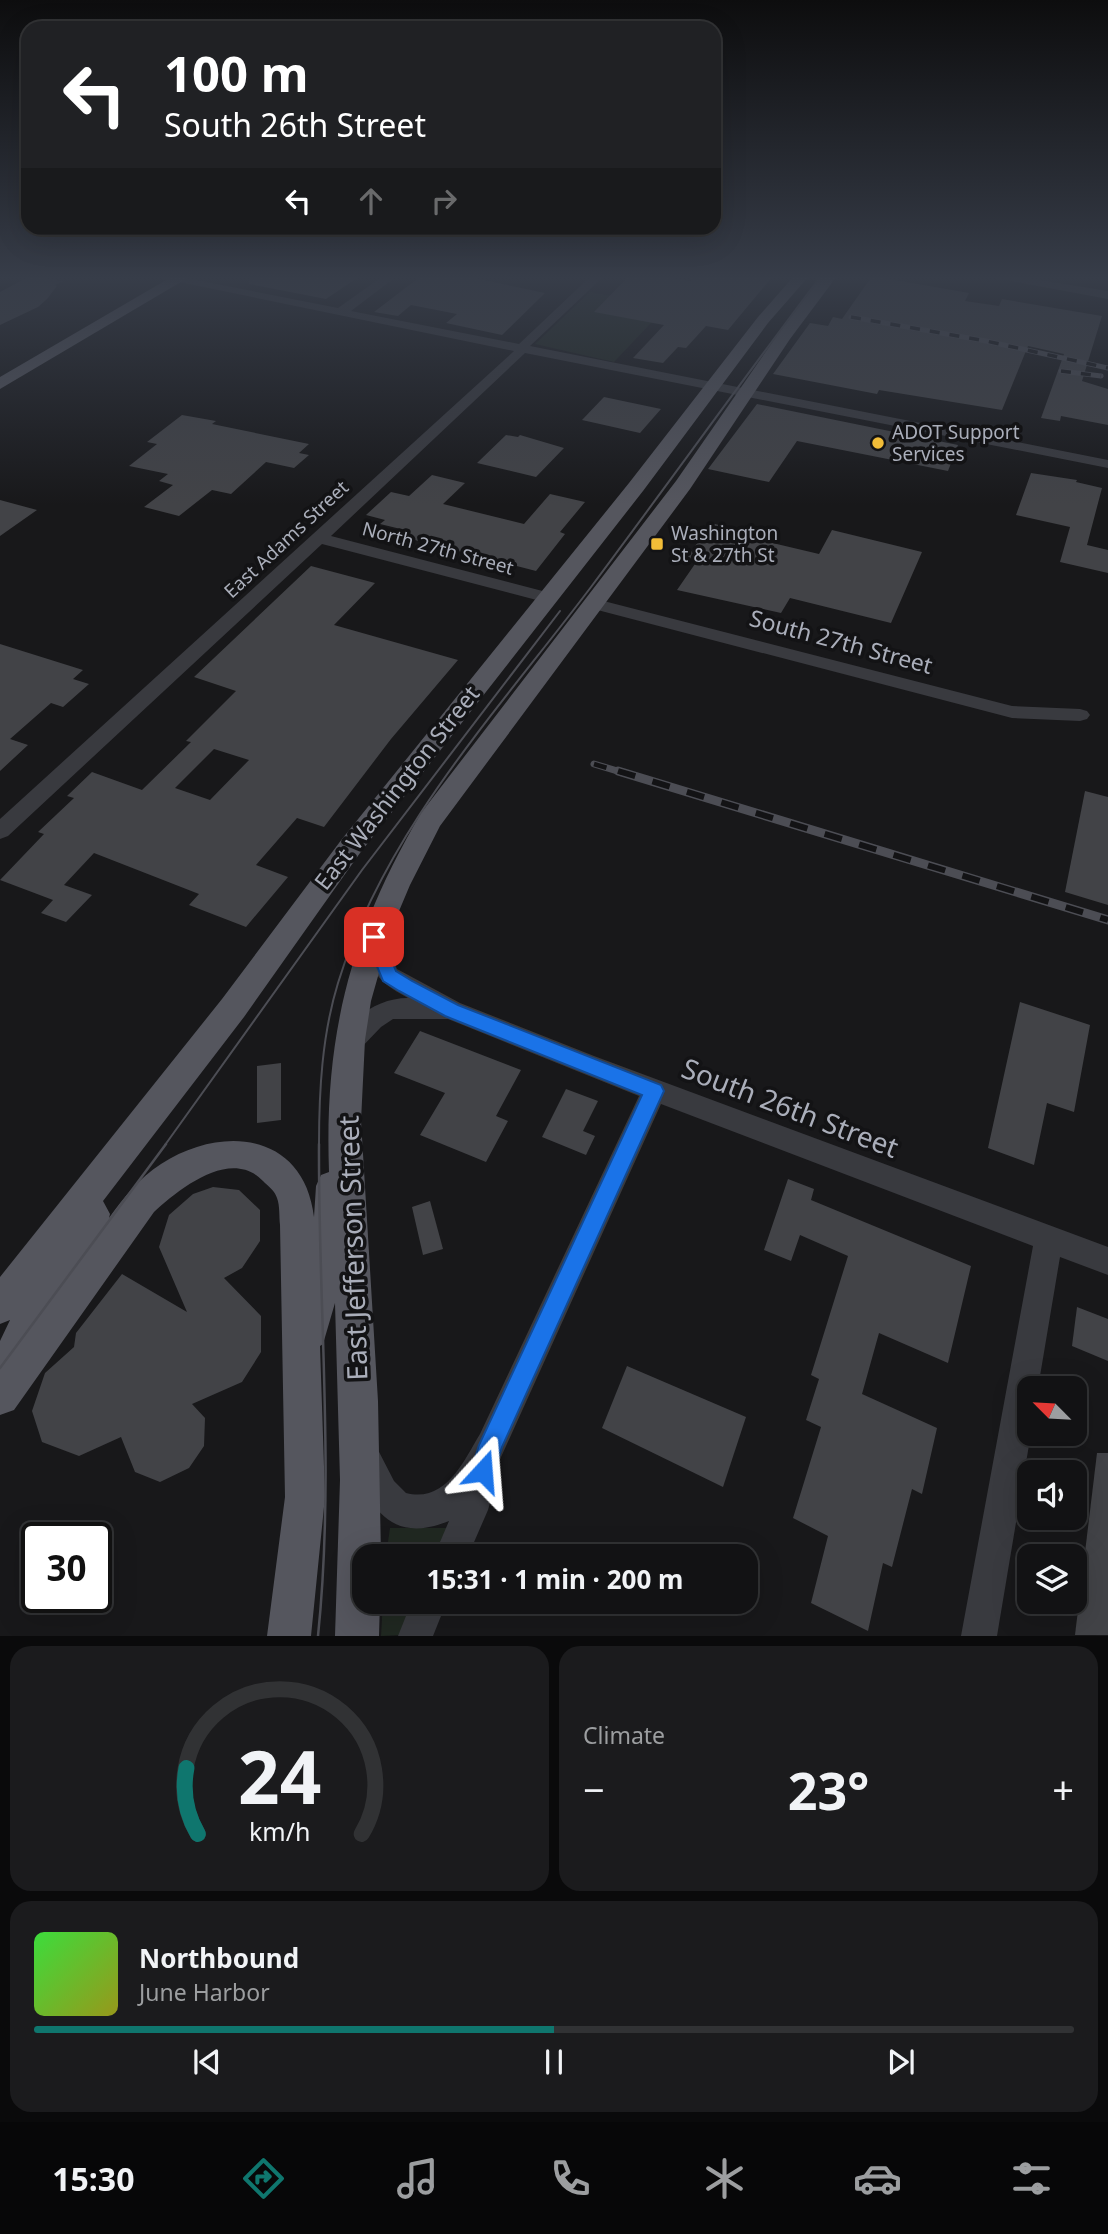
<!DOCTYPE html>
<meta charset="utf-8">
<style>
body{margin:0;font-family:"Noto Sans",sans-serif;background:#1b1b1d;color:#f1f3f6;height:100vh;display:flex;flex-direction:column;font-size:26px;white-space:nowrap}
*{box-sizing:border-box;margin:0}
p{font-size:23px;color:#9c9ea0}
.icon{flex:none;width:38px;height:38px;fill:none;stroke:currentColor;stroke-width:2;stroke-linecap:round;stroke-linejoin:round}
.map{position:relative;height:1636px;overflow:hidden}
.panel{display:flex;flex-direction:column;gap:10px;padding:10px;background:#0a0a0b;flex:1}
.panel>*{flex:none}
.hud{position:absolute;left:21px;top:21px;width:700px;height:214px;border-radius:21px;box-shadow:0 7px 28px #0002,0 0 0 2px #313234;background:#202124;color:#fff;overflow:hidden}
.needle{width:46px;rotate:294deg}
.tools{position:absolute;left:1017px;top:1376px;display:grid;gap:14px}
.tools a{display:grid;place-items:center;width:70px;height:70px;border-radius:14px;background:#121214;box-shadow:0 7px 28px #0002,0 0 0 2px #313234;font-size:35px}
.speed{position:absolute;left:21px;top:1522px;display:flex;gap:14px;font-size:35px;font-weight:700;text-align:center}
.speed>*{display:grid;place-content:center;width:91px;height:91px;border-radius:50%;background:#121214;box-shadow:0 7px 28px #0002,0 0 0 2px #313234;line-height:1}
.speed .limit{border:4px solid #111;border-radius:10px;background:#fff;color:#111}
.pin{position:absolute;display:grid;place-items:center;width:60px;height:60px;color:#fff;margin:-30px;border-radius:14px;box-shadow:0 4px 10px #0006}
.me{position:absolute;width:77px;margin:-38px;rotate:19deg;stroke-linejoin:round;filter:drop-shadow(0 0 5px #0008)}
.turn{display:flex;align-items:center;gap:24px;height:147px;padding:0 28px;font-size:32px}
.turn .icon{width:91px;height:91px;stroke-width:2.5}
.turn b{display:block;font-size:49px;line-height:60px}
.lanes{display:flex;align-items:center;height:66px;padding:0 28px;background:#0003;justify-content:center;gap:35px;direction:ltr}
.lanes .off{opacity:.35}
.big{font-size:52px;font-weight:700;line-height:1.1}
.panel .tile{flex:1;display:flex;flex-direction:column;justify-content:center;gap:10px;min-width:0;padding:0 24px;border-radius:21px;background:#1b1b1d}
.panel .dial{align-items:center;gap:0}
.dial svg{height:182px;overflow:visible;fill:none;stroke:#313234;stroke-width:7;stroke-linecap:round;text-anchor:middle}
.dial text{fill:#f1f3f6;stroke:none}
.song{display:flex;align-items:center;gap:21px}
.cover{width:84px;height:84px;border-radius:10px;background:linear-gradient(135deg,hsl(120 70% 55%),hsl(60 70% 35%))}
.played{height:7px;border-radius:4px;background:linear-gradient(90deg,#0f766e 50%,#313234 50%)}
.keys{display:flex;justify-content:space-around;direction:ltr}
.heat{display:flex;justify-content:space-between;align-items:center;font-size:38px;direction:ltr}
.panel .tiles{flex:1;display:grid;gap:10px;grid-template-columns:1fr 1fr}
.tile:last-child{grid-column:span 2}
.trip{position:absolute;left:352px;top:1544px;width:406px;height:70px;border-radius:21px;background:#121214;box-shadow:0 7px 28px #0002,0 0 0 2px #313234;font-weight:700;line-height:70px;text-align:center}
.tab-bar{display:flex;height:112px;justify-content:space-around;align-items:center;background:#070708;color:#9c9ea0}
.tab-bar .icon{width:49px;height:49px}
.tab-bar .active{color:#0f766e}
.tab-bar b{font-size:32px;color:#f1f3f6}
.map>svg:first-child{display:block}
.green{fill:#202821}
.building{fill:#424347;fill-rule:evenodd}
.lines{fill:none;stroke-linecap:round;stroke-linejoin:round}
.minor{fill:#393a3f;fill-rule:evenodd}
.major{fill:#55565e;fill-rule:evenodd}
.tram-far1{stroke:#4c4d54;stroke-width:2}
.tram{stroke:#4c4d54;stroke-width:2.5}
.rail-far2-casing{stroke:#4c4d54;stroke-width:5}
.rail-far1-casing{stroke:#4c4d54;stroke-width:7}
.rail-casing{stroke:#4c4d54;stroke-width:9}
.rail-far2{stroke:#131315;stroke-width:3.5;stroke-dasharray:10;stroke-linecap:butt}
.rail-far1{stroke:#131315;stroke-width:4.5;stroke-dasharray:13;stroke-linecap:butt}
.rail{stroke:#131315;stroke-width:6;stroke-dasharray:18;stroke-linecap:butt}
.route{fill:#1a73e8;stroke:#114b97;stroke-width:2}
.poi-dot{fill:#f2bd38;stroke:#131315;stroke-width:2.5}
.labels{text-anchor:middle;stroke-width:7;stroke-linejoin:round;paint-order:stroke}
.far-poi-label{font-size:19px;fill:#aaaeba;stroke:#131315;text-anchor:start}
.far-street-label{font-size:19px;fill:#aaaeba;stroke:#131315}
.street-label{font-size:23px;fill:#aaaeba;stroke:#131315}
.near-street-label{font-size:28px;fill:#aaaeba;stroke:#131315}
</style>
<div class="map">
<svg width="1108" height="1636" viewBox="0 0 1108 1636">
<rect width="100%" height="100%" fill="#18181a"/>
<g class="green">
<path d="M 590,292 L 667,306 L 614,362 L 535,344 Z"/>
<path d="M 390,1528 L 446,1528 L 447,1530 L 438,1556 L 386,1556 Z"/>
<path d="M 383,1601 L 417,1601 L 401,1635 L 381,1636 Z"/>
</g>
<g class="building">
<path d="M 30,276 L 63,281 L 55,285 L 57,286 L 47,299 L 38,307 L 0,325 L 0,292 Z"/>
<path d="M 250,276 L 360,276 L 326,299 L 249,284 Z"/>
<path d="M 421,276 L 465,276 L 545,293 L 502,335 L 446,323 L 457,314 L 411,305 L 398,316 L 374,312 Z"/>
<path d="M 629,276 L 662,276 L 691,281 L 691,276 L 773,276 L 728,330 L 706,326 L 686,348 L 678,347 L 663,363 L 633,358 L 664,325 L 594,312 Z"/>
<path d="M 872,276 L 969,293 L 965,301 L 999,306 L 1002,299 L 1102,316 L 1082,381 L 1108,389 L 1108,425 L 1061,416 L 1060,421 L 1041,418 L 1064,354 L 1028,346 L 1002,410 L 879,390 L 877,394 L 773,374 L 810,323 L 828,326 L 833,317 L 842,319 Z"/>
<path d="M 604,397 L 661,409 L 640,433 L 582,420 Z"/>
<path d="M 757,404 L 958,445 L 948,471 L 797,441 L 769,482 L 708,469 Z"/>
<path d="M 182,415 L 216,421 L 212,424 L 309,444 L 299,453 L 309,455 L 294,468 L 266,462 L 231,494 L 212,490 L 179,516 L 144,507 L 173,485 L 159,481 L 168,474 L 129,466 L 157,444 L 147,442 Z"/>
<path d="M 506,435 L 518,437 L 520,435 L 564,448 L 536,477 L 477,463 Z"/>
<path d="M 1031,473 L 1077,480 L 1076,482 L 1102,488 L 1087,545 L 1108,550 L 1108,573 L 1060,562 L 1070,527 L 1016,515 Z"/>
<path d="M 432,475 L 465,483 L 443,504 L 524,524 L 550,494 L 585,502 L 560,532 L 565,534 L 536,571 L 403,537 L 409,531 L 380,524 L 385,520 L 366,515 L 391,492 L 409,496 Z"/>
<path d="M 0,500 L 37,510 L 0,536 Z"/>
<path d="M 711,523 L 750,533 L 747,537 L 819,554 L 832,530 L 922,552 L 891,623 L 790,598 L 781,613 L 677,590 L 697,561 L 687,558 Z"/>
<path d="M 311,566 L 375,583 L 334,625 L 458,660 L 391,739 L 324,827 L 297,818 L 256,865 L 288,877 L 246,927 L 189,905 L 199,894 L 94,853 L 64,885 L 92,895 L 66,922 L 41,913 L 53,900 L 0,880 L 44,834 L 38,832 L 74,798 L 67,796 L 92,772 L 142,790 L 191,742 L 186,741 L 236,691 L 194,677 ZM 214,749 L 249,760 L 210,800 L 175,788 Z"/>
<path d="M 0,644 L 83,670 L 73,679 L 89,684 L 63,707 L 51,703 L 10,739 L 28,745 L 0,771 Z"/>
<path d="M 1085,791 L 1108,797 L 1108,905 L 1065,892 Z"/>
<path d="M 1020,1002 L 1090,1025 L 1074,1112 L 1047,1103 L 1034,1165 L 988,1148 Z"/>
<path d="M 420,1031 L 521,1070 L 496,1116 L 508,1121 L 486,1162 L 420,1135 L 445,1093 L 394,1073 Z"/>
<path d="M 281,1063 L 281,1120 L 257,1123 L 257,1066 Z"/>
<path d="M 566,1089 L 598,1101 L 583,1131 L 595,1136 L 586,1155 L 542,1137 Z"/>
<path d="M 788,1179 L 814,1189 L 811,1200 L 971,1266 L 948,1363 L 879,1333 L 862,1394 L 937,1428 L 922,1494 L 912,1489 L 892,1567 L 883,1563 L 868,1631 L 811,1603 L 828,1536 L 793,1518 L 821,1427 L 806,1420 L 819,1379 L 811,1375 L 848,1256 L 800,1235 L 791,1261 L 764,1250 Z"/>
<path d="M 213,1187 L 239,1190 L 260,1210 L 260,1241 L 242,1268 L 224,1278 L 261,1316 L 261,1352 L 242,1382 L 192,1404 L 205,1418 L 204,1446 L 189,1468 L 160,1482 L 135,1472 L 121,1437 L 79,1456 L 42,1442 L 32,1411 L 45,1373 L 74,1347 L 76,1333 L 122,1274 L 187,1312 L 159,1247 L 169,1215 L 193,1194 Z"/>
<path d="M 430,1201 L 443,1249 L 423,1255 L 412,1207 Z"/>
<path d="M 1077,1307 L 1108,1319 L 1108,1361 L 1072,1346 Z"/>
<path d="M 627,1366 L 746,1417 L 723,1487 L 602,1428 Z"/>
<path d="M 1097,1453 L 1108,1453 L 1108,1635 L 1075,1635 Z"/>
</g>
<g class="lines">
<g class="minor">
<path d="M 150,276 L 176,276 L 338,308 L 383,276 L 397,276 L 351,311 L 519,344 L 591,276 L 604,276 L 530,346 L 1108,460 L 1108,468 L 525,353 L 331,536 L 554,594 L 557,598 L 554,602 L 548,603 L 322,544 L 8,836 L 0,839 L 0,819 L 514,351 Z"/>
<path d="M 984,276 L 1014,276 L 1108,291 L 1108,299 Z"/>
<path d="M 592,598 L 1012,706 L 1080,709 L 1087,711 L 1090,715 L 1087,719 L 1080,721 L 1012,718 L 586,607 L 583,603 Z"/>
<path d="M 374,928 L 382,931 L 397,969 L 460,1003 L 594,1056 L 1108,1247 L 1108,1275 L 1060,1257 L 1038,1388 L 1029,1388 L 1031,1433 L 997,1636 L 961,1636 L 1033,1246 L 661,1104 L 497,1466 L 499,1471 L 488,1510 L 468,1556 L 434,1556 L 449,1521 C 390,1545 370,1507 350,1459 L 355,1448 L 366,1443 L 377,1448 L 394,1481 L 406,1493 C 446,1503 463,1462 480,1434 L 639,1096 L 448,1019 L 393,1019 L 381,1027 L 358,1051 L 349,1054 L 340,1051 L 337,1044 C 350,1018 378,998 408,998 C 374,979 374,974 362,937 L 366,931 Z"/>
<path d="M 412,1601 L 447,1601 L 433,1636 L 398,1636 Z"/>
</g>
<g class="major">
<path d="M 173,276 L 191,276 L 0,389 L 0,377 Z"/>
<path d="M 794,276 L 809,276 L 768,323 L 643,491 L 360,853 L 244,1017 L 103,1201 L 110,1214 L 109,1218 C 124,1197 139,1178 161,1164 C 223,1124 304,1133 314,1217 L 316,1186 L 321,1175 L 329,1172 C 324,1033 351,933 421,813 L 676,481 L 778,334 L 822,276 L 837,276 L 790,339 L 690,489 L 440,826 L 410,885 L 391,930 L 371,1001 L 365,1040 L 361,1121 L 378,1401 L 381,1556 L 364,1556 L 364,1601 L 380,1601 L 379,1636 L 335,1636 L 340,1480 L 335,1303 L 323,1344 L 320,1346 L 325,1497 L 311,1636 L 267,1636 L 285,1497 L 280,1225 C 279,1216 280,1206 277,1198 C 275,1191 268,1186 263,1181 C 231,1147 179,1189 154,1212 L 14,1410 L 0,1415 L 0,1341 L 10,1320 L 0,1324 L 0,1277 L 222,999 L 342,839 L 629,483 L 758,317 Z"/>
</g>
<g class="tram-far1">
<path d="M 165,1145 L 362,870 L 560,611"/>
<path d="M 319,1145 C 319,1091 322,1035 338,983 C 385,830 497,712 591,587 C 668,484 743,379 821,276"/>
</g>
<g class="tram">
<path d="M 0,1368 L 166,1144"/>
<path d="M 318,1636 C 335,1472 318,1308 319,1144"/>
</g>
<g class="rail-far2-casing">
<g id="rail-far2">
<path d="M 851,317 L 986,341 L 1108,368"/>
<path d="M 1061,371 L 1101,376"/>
</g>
</g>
<g class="rail-far1-casing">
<path id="rail-far1" d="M 594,764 L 624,773"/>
</g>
<g class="rail-casing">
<path id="rail" d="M 618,771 L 1108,920"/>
</g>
<use href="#rail-far2" class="rail-far2"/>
<use href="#rail-far1" class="rail-far1"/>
<use href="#rail" class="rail"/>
</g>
<linearGradient id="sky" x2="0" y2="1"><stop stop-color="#0d0d0e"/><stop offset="0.55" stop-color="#373d49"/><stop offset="1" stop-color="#373d49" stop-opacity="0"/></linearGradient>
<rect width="1108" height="505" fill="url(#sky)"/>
<path class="route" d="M 374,931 L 380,932 L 396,971 L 412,981 L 458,1005 L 661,1085 L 664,1091 L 502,1447 L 492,1479 L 483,1483 L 475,1479 L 471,1471 L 479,1445 L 642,1095 L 445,1016 L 399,991 L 383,981 L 365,937 L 368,932 Z"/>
<g class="poi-dot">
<circle cx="878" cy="443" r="7"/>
<rect x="650" y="537" width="14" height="14" rx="3.5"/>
</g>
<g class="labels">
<g class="far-poi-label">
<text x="892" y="439">ADOT Support<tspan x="892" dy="22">Services</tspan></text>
<text x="671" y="540">Washington<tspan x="671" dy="22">St &amp; 27th St</tspan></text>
</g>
<g class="far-street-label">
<text transform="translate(286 539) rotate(-43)" y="7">East Adams Street</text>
<text transform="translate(438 548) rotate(15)" y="7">North 27th Street</text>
</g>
<g class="street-label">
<text transform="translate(841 642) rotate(15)" y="8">South 27th Street</text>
<text transform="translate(397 788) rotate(-52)" y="8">East Washington Street</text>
</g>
<g class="near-street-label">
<text transform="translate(790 1108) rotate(21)" y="10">South 26th Street</text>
<text transform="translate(353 1248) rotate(-92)" y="10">East Jefferson Street</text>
</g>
</g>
</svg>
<div class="tools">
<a><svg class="needle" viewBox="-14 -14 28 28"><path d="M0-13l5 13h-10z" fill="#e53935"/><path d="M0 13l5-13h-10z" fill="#9c9ea0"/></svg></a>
<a><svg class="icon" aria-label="sound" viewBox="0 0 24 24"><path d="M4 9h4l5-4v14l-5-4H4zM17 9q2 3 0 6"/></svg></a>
<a><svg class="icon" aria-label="layers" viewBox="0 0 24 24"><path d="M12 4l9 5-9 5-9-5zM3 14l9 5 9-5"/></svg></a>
</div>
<div class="speed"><div class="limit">30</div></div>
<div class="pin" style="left:374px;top:937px;background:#d93025"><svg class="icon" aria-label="arrive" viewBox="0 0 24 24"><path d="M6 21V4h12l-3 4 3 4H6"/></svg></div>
<svg class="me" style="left:483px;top:1471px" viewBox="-20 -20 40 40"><path d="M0-17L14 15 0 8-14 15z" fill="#1a73e8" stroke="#fff" stroke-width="4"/></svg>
<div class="trip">15:31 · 1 min · 200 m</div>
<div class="hud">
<div class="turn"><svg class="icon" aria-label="left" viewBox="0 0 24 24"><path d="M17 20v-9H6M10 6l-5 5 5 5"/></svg><div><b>100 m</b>South 26th Street</div></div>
<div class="lanes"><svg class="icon" aria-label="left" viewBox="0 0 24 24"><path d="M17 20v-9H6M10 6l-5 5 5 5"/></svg><svg class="icon off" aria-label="ahead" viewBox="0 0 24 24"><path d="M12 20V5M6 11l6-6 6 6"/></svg><svg class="icon off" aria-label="right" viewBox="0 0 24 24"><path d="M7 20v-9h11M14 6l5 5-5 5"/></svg></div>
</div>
</div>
<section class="panel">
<div class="tiles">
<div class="tile dial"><svg viewBox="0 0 100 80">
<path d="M14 69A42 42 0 1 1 86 69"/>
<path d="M14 69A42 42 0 0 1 9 40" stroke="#0f766e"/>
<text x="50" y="56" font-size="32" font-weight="700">24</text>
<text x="50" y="72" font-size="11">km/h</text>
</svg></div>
<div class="tile"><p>Climate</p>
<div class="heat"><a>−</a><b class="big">23°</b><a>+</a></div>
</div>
<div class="tile">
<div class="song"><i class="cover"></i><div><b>Northbound</b><p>June Harbor</p></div></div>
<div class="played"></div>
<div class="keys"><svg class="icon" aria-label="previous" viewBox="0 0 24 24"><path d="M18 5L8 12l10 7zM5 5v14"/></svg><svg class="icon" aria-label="pause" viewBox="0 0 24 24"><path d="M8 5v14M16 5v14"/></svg><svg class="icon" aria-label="next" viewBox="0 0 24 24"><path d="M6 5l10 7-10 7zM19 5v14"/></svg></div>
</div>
</div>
</section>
<nav class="tab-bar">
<b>15:30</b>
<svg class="icon active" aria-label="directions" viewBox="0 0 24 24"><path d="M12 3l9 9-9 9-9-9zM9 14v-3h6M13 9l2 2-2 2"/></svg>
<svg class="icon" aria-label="music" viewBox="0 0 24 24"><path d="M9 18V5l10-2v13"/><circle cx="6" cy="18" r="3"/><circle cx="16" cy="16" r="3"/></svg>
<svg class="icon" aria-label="phone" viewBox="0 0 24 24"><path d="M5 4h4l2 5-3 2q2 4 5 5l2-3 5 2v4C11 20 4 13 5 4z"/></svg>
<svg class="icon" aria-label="climate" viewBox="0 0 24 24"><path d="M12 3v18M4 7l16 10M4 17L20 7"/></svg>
<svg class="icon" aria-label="car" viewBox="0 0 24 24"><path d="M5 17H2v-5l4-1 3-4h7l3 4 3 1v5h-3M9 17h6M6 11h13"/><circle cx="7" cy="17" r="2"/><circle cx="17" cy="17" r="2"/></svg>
<svg class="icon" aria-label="filters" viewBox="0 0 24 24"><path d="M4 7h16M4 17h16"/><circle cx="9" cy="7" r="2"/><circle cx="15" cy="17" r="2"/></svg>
</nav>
